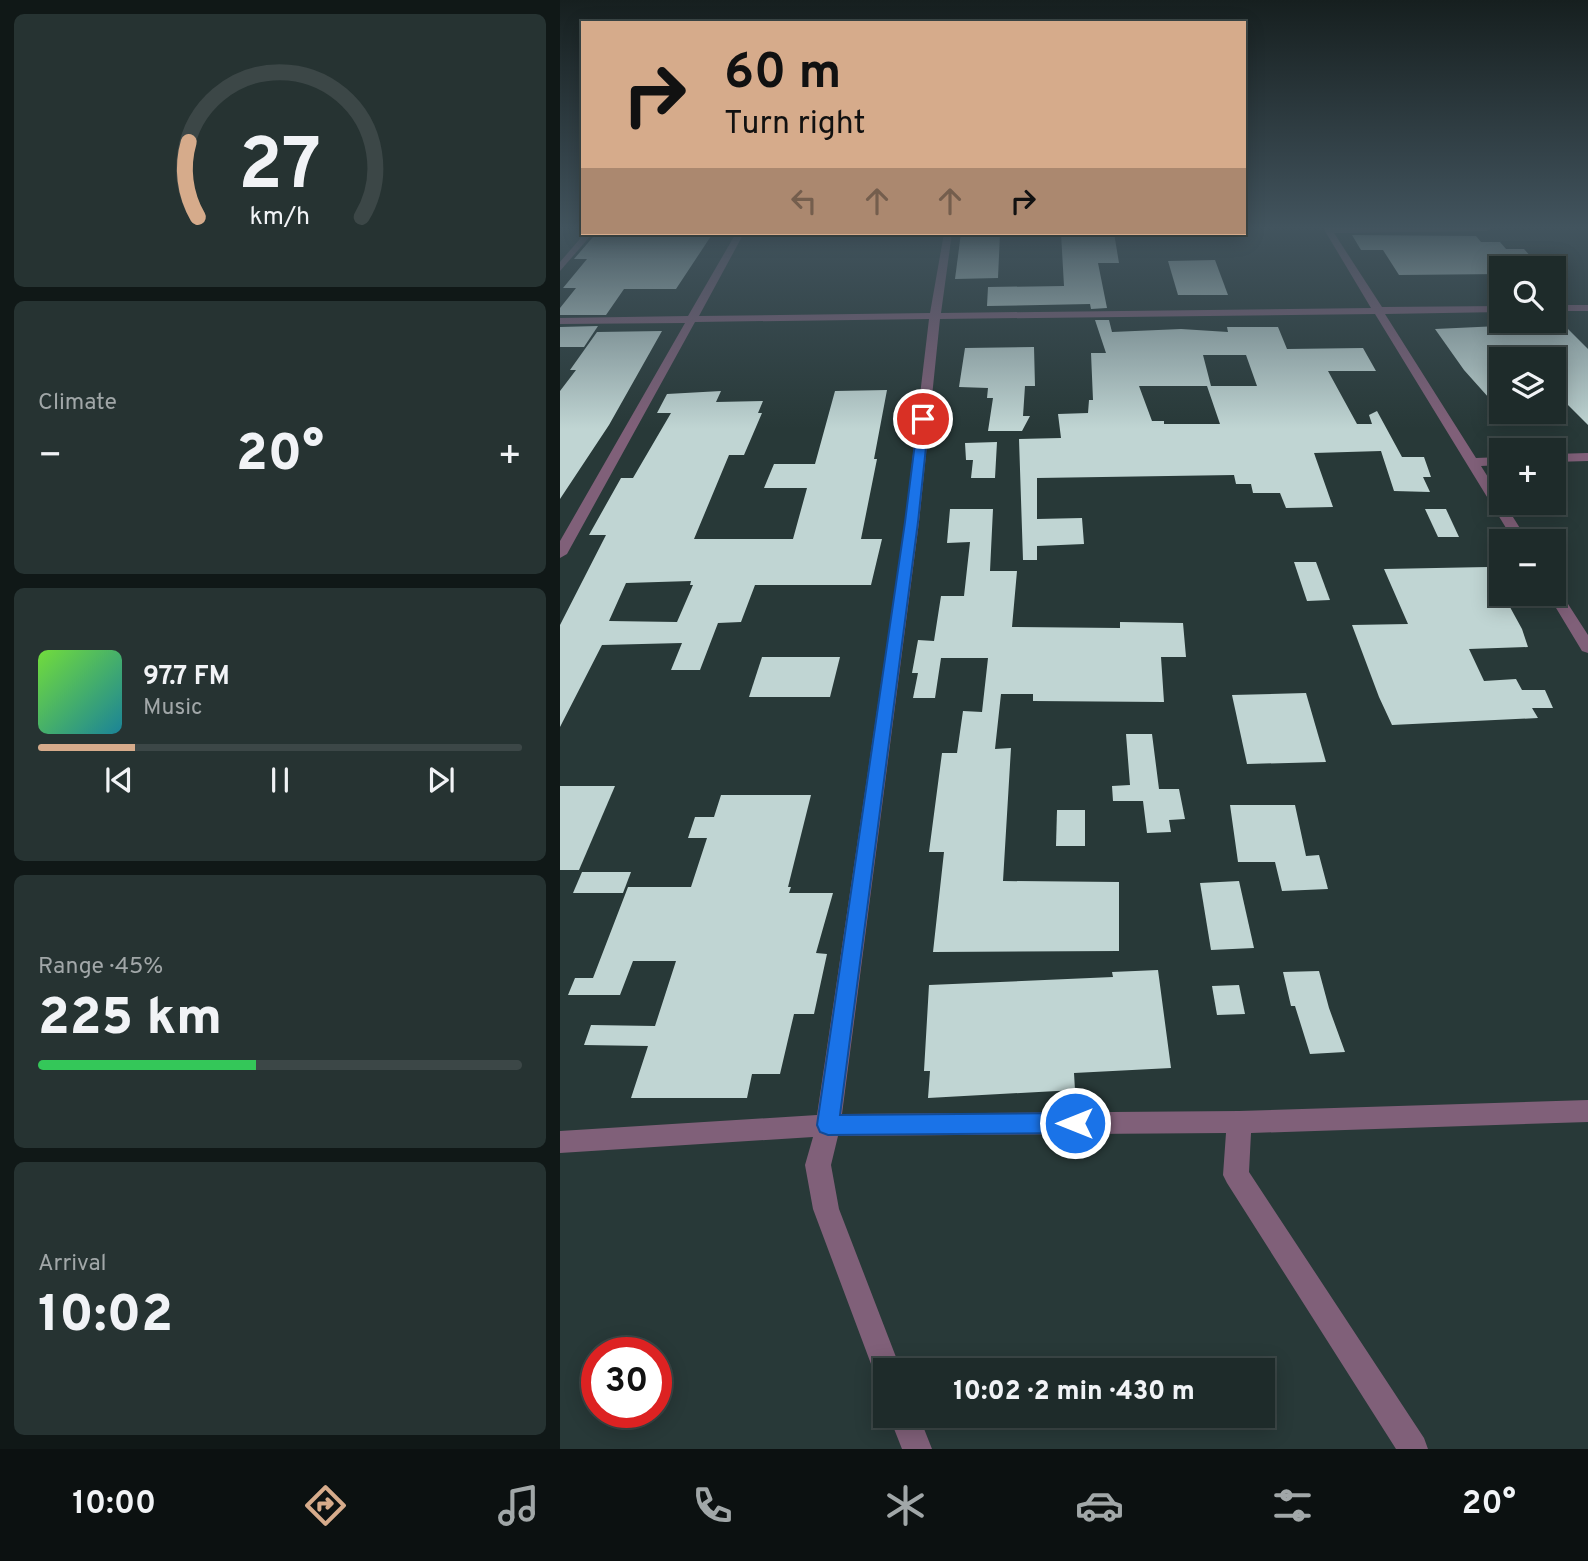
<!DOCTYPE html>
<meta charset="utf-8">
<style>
body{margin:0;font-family:Overpass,sans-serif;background:#263332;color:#f1f3f6;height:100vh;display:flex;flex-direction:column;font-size:26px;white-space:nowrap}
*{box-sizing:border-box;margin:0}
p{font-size:23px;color:#a1a7a8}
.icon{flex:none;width:38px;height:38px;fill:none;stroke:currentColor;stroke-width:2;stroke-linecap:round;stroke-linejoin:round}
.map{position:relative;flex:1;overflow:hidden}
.drawer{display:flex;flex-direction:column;gap:14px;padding:14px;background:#101817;width:560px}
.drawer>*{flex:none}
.guide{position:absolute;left:21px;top:21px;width:665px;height:214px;border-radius:0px;box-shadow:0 4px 18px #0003,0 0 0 2px #3c4747;background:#d6ab8b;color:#111;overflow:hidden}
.buttons{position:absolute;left:929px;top:256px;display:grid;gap:14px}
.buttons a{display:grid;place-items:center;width:77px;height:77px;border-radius:0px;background:#1e2b2a;box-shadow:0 4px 18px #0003,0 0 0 2px #3c4747;font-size:35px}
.speed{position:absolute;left:21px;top:1337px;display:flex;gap:14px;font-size:35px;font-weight:700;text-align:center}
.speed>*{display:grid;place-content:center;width:91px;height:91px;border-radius:50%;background:#1e2b2a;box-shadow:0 4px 18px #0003,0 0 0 2px #3c4747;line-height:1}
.speed .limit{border:10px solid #d22;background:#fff;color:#111}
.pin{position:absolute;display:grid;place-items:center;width:60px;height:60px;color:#fff;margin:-30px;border:4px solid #fff;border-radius:50%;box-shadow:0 2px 7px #0007}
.me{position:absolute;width:77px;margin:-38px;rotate:270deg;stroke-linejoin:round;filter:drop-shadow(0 0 5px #0008)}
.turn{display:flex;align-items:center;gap:24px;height:147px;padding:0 28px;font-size:32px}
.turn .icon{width:91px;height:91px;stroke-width:2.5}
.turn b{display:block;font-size:49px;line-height:60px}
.lanes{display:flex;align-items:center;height:66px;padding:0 28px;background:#0003;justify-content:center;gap:35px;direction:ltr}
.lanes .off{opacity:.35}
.big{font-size:52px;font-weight:800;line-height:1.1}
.drawer .card{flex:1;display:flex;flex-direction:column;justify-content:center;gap:10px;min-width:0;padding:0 24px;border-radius:10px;background:#263332}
.drawer .dial{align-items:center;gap:0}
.dial svg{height:182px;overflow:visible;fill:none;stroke:#3c4747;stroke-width:7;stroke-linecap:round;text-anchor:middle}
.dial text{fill:#f1f3f6;stroke:none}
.song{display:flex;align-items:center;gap:21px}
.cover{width:84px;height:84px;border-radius:10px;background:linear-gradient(135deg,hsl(100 70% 55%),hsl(190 70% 35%))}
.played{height:7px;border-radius:4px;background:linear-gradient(90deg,#d6ab8b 20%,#3c4747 20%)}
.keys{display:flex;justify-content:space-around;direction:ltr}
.heat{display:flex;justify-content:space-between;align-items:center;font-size:38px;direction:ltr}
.charge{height:10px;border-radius:5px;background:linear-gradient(90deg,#34c759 45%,#3c4747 0)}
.trip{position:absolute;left:313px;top:1358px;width:402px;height:70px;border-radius:0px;background:#1e2b2a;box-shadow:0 4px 18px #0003,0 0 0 2px #3c4747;font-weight:800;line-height:70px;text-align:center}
.tab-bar{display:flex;height:112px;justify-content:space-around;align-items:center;background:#0c1111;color:#a1a7a8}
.tab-bar .icon{width:49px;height:49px}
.tab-bar .selected{color:#d6ab8b}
.tab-bar b{font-size:32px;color:#f1f3f6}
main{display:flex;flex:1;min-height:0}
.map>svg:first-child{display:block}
.building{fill:#c0d5d3;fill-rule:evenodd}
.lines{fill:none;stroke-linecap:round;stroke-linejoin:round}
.minor{fill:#806079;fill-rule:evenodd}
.route{fill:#1a73e8;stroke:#114b97;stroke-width:2}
</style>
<main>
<section class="drawer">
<div class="card dial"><svg viewBox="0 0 100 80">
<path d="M14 69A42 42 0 1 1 86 69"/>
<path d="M14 69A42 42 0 0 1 10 36" stroke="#d6ab8b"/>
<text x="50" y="56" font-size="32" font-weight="700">27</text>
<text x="50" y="72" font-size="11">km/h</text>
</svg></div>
<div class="card"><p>Climate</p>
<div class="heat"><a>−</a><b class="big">20°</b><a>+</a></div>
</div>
<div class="card">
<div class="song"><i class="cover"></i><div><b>97.7 FM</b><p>Music</p></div></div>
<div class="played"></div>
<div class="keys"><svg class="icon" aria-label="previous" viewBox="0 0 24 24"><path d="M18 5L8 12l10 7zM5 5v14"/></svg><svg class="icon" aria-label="pause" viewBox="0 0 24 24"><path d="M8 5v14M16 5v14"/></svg><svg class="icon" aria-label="next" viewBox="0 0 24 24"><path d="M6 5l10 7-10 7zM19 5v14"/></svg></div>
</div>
<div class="card"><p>Range · 45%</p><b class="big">225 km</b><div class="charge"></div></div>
<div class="card"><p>Arrival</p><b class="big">10:02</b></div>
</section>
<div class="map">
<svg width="1028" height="1449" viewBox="0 0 1028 1449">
<rect width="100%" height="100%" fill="#283938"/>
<g class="building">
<path d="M 59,233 L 153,233 L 116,289 L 64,289 L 46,315 L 0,315 L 0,308 L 16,288 L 3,288 L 27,259 L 14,259 L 33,237 L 56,236 Z"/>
<path d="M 401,233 L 440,233 L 438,278 L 395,279 Z"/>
<path d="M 501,233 L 554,233 L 559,263 L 538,263 L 547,308 L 531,309 L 530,304 L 427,306 L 428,287 L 504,286 Z"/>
<path d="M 792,235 L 916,236 L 921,242 L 940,242 L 946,249 L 964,249 L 981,268 L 942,268 L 942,274 L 839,275 L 823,250 L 801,250 Z"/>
<path d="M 655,260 L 668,295 L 618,295 L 608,261 Z"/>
<path d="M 535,320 L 549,320 L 552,332 L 621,329 L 668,332 L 667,327 L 718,327 L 727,349 L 803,348 L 816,371 L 768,371 L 797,424 L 812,424 L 809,415 L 817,411 L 842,457 L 864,457 L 871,477 L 863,477 L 870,492 L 834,491 L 821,451 L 754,453 L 773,507 L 726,508 L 720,493 L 693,493 L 691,484 L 676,484 L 674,475 L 477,478 L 477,519 L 522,518 L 524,544 L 477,546 L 477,560 L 463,560 L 459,439 L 501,438 L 498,414 L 528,413 L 529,400 L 533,400 L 531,353 L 546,353 ZM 643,355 L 686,355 L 697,386 L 647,386 L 660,424 L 604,424 L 604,421 L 592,421 L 579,386 L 651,386 Z"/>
<path d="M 1002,323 L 1028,349 L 1028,425 L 994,391 L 994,359 L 942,359 L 942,397 L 929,398 L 904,370 L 875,329 Z"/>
<path d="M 38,326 L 24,347 L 0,347 L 0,327 Z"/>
<path d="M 102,331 L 49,425 L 0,499 L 0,391 L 16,370 L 10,370 L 37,332 Z"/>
<path d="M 474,347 L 475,386 L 465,386 L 463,416 L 470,416 L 462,431 L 428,431 L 433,398 L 427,398 L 428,388 L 399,387 L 405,348 Z"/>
<path d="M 327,390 L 314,459 L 317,459 L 301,539 L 322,539 L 311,585 L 195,585 L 181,622 L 158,623 L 140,670 L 111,670 L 122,643 L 42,645 L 0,727 L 0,625 L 46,535 L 29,535 L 61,478 L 73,478 L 111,413 L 97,413 L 107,394 L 161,391 L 156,402 L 203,401 L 198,413 L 202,413 L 184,455 L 169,455 L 134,539 L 233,539 L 247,488 L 204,488 L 214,464 L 255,464 L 275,391 ZM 131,581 L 130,585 L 133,585 L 117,622 L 49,621 L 66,583 Z"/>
<path d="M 437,442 L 435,478 L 411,478 L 413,460 L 406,460 L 405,443 Z"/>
<path d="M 390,509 L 433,509 L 430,571 L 457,571 L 452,627 L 560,628 L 560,622 L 623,623 L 626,657 L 601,657 L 604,702 L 473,701 L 473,694 L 441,694 L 435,749 L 451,748 L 443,881 L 559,882 L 559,951 L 373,952 L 384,852 L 369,852 L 382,753 L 397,753 L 403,711 L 422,712 L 428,658 L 381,658 L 375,698 L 353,698 L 358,673 L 352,673 L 358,640 L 374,641 L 381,596 L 404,596 L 410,542 L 387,543 Z"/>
<path d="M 865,509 L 886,509 L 899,537 L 878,537 Z"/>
<path d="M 734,562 L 756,562 L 770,600 L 747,601 Z"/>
<path d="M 928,567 L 962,629 L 968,647 L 909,649 L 924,681 L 956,679 L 962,690 L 985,690 L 993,708 L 972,708 L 978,718 L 832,725 L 819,697 L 792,625 L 848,624 L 824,569 Z"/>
<path d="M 202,657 L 280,657 L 270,697 L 189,697 Z"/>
<path d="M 746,693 L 766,762 L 687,764 L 672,695 Z"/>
<path d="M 566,734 L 592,734 L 599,789 L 619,789 L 625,819 L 609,820 L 611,832 L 587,833 L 583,801 L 553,801 L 552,786 L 570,785 Z"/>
<path d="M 0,786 L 55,786 L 19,870 L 0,870 Z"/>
<path d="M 161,795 L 251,795 L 228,887 L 231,887 L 229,893 L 273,893 L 256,953 L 267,954 L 254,1014 L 234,1014 L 220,1074 L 192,1074 L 187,1098 L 71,1098 L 88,1046 L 24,1045 L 31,1025 L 95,1026 L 116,961 L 73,961 L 60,995 L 8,995 L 15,978 L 33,978 L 68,887 L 131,887 L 147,838 L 128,838 L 135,817 L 154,817 Z"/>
<path d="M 670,805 L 735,805 L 746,856 L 759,855 L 768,889 L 722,891 L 715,862 L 678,862 Z"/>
<path d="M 497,810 L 525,810 L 525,846 L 496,846 Z"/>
<path d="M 22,872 L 71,872 L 63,893 L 13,893 Z"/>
<path d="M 679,881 L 694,948 L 651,950 L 640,883 Z"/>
<path d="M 598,970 L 611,1068 L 514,1073 L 515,1090 L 368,1098 L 370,1071 L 364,1071 L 369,985 L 553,977 L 552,972 Z"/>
<path d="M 759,971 L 769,1008 L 785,1052 L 750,1054 L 735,1006 L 731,1006 L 723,972 Z"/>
<path d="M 679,985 L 685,1014 L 657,1015 L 652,986 Z"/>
</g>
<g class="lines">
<g class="minor">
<path d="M 762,226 L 931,228 L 927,231 L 774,233 L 822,307 L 942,306 L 942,312 L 825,314 L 916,458 L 942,457 L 942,465 L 921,466 L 968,541 L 954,541 L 815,314 L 380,319 L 359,522 L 282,1114 L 679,1111 L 1028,1100 L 1028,1122 L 691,1133 L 689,1172 L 864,1438 L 868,1449 L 836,1449 L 667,1183 L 663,1175 L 666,1133 L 278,1136 L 271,1165 L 279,1209 L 341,1370 L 326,1370 L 326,1384 L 317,1380 L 253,1209 L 245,1165 L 253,1137 L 0,1153 L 0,1131 L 257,1115 L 345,522 L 369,319 L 135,322 L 7,554 L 0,558 L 0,541 L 125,323 L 0,324 L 0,318 L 128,316 L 176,233 L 184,233 L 139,316 L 370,313 L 384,233 L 392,233 L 381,313 L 811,308 Z"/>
<path d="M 25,233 L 33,233 L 0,271 L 0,262 Z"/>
<rect x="994" y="305" width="34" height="6"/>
<path d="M 1028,453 L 1028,461 L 994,462 L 994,454 Z"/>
<path d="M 994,588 L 999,590 L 1028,635 L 1028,653 L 1022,651 L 987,593 L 994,593 Z"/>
<path d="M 329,1416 L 359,1416 L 372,1449 L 342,1449 Z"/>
</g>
</g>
<linearGradient id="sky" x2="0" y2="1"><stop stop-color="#161f1f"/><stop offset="0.53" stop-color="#42545e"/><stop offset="1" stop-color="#42545e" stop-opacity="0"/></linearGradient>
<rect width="1028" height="429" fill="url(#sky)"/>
<path class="route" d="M 363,416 L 369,419 L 358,522 L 280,1115 L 515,1113 L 523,1116 L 526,1123 L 523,1130 L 515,1133 L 268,1135 L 260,1132 L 257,1125 L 345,522 L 358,419 Z"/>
</svg>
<div class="buttons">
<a><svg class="icon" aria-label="search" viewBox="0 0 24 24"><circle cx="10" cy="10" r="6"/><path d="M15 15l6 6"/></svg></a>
<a><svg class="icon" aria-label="layers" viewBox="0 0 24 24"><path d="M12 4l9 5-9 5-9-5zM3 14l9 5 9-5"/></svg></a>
<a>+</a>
<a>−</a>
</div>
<div class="speed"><div class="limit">30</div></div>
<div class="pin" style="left:363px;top:419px;background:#d93025"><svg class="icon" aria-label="arrive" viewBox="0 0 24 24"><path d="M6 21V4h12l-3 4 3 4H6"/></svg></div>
<svg class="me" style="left:515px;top:1123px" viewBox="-20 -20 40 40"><circle r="17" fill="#1a73e8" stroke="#fff" stroke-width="3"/><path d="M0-11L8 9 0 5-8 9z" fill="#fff"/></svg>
<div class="trip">10:02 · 2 min · 430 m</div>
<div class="guide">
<div class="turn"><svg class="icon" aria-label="right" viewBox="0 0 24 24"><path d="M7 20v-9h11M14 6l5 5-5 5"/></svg><div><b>60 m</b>Turn right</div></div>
<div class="lanes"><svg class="icon off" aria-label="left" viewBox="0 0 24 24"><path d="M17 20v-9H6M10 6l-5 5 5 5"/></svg><svg class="icon off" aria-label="ahead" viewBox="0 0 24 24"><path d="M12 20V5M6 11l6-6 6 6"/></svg><svg class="icon off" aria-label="ahead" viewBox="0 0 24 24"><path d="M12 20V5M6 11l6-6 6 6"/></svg><svg class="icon" aria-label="right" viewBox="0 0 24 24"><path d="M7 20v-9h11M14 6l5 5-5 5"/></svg></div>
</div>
</div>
</main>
<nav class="tab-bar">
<b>10:00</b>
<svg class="icon selected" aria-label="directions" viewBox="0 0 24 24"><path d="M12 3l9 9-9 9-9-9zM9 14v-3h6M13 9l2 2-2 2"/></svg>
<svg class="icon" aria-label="music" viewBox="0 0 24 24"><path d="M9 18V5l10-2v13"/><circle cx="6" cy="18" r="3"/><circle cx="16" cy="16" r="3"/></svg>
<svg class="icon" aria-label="phone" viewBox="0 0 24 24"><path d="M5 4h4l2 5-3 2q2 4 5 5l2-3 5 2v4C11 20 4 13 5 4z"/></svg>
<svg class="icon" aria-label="climate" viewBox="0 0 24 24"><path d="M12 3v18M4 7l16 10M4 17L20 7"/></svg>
<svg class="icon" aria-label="car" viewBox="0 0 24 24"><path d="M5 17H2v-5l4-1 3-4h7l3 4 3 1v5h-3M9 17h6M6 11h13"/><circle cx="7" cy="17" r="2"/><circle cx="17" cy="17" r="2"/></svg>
<svg class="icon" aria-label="filters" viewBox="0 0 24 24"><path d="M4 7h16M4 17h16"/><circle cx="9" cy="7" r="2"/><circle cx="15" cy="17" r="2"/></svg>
<b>20°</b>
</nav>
